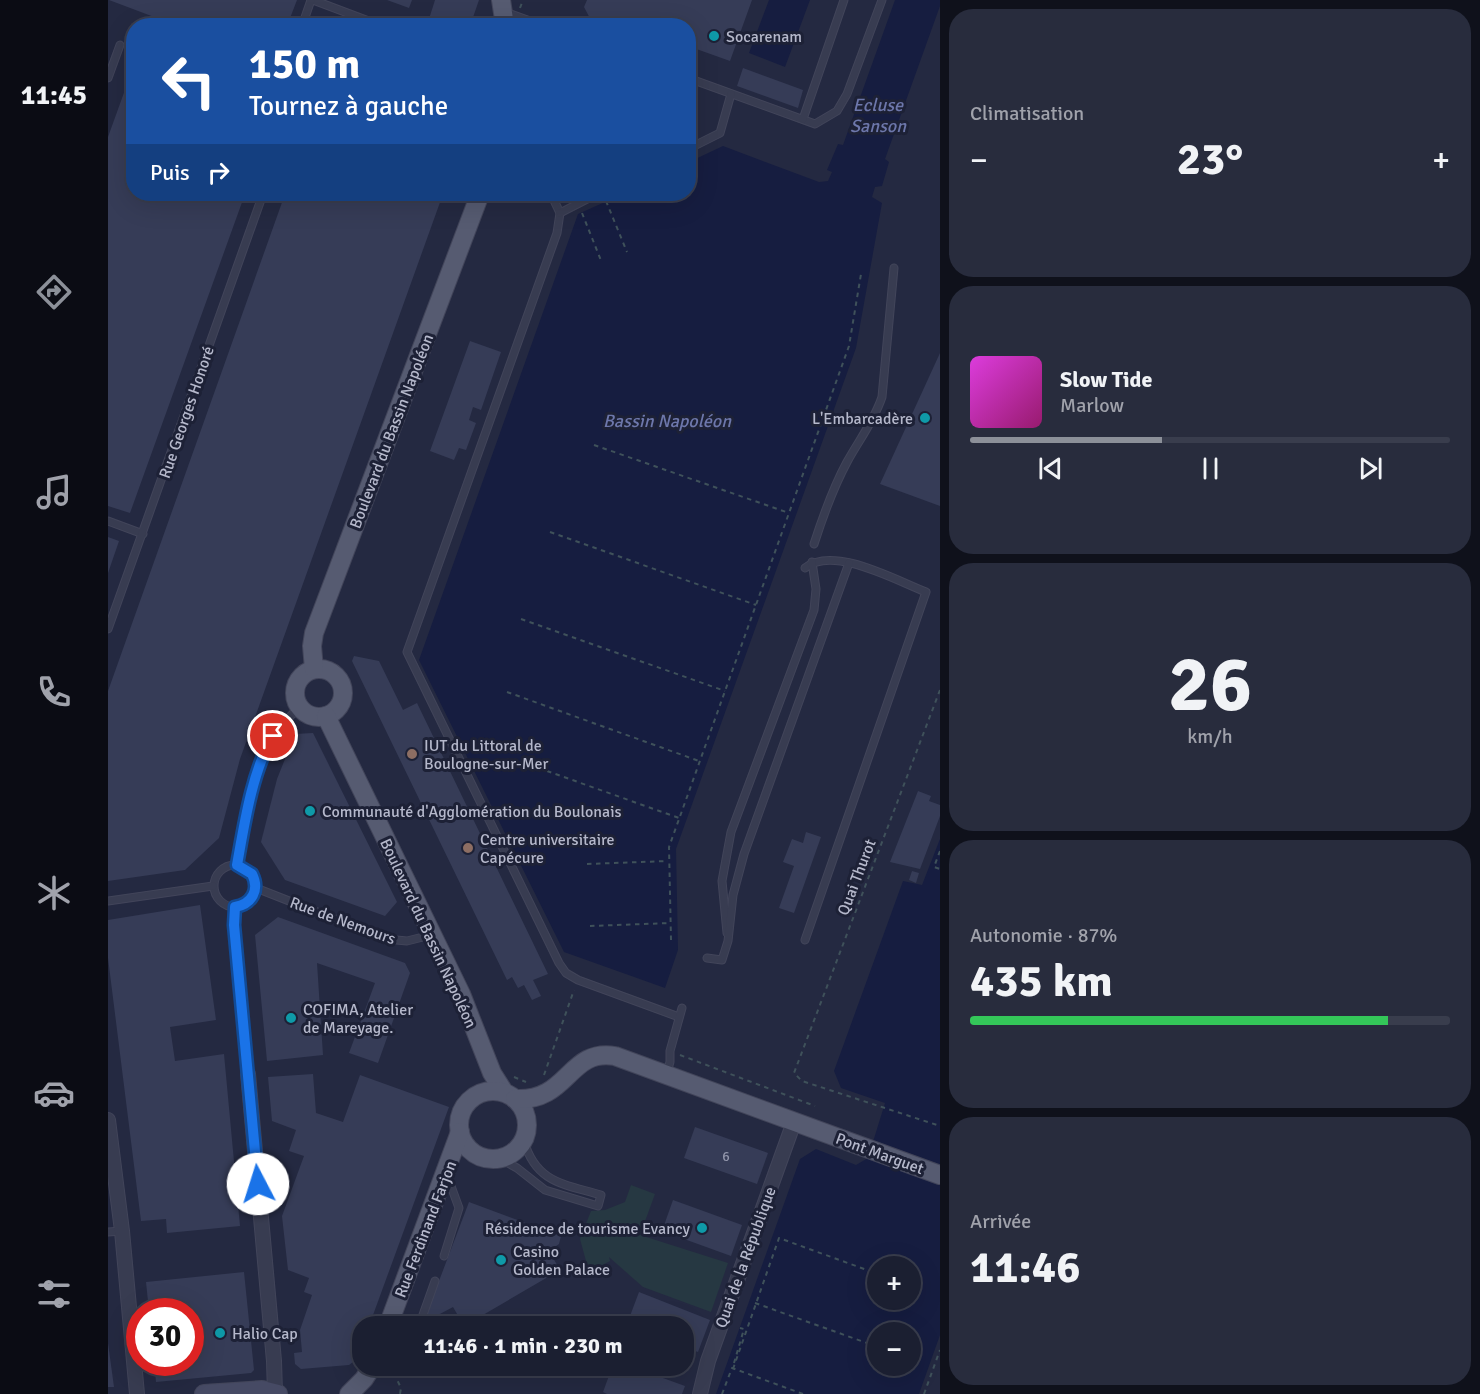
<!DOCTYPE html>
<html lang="fr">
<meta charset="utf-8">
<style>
body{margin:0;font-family:Signika,sans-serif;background:#282c3d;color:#f1f3f6;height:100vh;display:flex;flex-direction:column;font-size:22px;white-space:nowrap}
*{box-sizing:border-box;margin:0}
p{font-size:20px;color:#a0a2ab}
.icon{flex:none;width:33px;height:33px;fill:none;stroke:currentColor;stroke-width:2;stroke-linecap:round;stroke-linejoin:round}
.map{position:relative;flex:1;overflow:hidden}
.drawer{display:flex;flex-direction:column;gap:9px;padding:9px;background:#0f111b;width:540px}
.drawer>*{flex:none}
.banner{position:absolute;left:18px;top:18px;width:570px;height:183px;border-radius:24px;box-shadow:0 6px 24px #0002,0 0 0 2px #393d4d;background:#1a4fa0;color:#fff;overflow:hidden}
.controls{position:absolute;left:759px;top:1256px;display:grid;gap:12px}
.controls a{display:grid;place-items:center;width:54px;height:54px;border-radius:50%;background:#1b1f31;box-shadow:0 6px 24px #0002,0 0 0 2px #393d4d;font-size:30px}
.speed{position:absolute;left:18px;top:1298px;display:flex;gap:12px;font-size:30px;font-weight:700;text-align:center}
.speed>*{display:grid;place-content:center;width:78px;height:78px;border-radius:50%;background:#1b1f31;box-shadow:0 6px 24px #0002,0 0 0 2px #393d4d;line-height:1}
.speed .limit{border:9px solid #d22;background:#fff;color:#111}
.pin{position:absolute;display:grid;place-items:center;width:51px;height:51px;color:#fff;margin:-26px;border:3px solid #fff;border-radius:50%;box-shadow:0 2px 6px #0007}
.me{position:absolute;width:66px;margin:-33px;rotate:355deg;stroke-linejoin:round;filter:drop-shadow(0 0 4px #0008)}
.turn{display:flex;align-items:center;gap:21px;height:126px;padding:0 24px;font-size:27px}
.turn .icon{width:78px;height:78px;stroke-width:2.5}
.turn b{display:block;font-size:42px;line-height:51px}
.then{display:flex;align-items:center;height:57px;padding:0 24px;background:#0003;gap:12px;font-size:22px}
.big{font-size:45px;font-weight:700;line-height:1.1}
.drawer .tile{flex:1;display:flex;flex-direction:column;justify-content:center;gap:9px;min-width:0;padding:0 21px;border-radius:24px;background:#282c3d}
.drawer .dial{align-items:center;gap:0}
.dial b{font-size:78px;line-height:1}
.song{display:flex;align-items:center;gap:18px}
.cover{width:72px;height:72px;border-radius:9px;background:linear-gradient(135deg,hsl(300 70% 55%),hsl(320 70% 35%))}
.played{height:6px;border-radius:3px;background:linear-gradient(90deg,#8c9099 40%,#393d4d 40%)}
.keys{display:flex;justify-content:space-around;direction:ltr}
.heat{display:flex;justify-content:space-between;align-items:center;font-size:33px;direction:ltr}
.charge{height:9px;border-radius:4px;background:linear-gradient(90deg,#34c759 87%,#393d4d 0)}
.trip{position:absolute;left:244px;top:1316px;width:342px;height:60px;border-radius:24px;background:#1b1f31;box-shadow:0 6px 24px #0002,0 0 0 2px #393d4d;font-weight:700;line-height:60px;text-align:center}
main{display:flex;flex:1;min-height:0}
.menu{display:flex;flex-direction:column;width:108px;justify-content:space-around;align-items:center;background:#0b0c14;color:#a0a2ab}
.menu .icon{width:42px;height:42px}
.menu .current{color:#8c9099}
.menu b{font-size:27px;color:#f1f3f6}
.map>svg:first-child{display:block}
.green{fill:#263842}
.water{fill:#161d40;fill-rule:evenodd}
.building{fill:#363c57}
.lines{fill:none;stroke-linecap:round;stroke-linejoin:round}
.lane-casing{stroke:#42455a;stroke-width:9}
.street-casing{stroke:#42455a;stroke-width:16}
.secondary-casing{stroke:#42455a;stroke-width:20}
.primary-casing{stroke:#42455a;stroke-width:20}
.path{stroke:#3f515a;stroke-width:2;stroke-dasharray:4.5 4.5;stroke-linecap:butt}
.lane{stroke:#383c51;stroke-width:7}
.street{stroke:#383c51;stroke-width:14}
.secondary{stroke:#464a64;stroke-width:18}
.primary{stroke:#565b71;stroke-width:18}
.route-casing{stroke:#114b97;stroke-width:15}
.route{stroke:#1a73e8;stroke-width:10}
.culture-dot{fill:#0f9aa8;stroke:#1d2136;stroke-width:2}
.education-dot{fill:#8d6e63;stroke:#1d2136;stroke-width:2}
.labels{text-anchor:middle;stroke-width:6;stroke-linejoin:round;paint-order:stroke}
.number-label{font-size:14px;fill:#9397ac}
.poi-label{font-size:16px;fill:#b5b8cb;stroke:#1d2136;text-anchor:start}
.street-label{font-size:16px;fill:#b5b8cb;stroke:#1d2136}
.water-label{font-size:18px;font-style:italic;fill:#6d77ab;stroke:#1d2136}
</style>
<main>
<nav class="menu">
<b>11:45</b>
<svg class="icon current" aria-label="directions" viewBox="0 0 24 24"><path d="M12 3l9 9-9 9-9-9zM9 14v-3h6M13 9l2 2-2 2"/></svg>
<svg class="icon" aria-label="music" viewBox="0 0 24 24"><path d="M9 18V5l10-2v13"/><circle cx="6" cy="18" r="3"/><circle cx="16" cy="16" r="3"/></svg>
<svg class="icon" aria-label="phone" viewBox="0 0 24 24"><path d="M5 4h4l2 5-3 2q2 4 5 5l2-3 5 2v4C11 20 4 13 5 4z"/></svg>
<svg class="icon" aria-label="climate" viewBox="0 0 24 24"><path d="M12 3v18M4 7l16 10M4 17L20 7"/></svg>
<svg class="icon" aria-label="car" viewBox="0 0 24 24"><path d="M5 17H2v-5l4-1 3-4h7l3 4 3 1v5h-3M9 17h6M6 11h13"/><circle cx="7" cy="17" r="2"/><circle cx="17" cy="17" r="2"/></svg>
<svg class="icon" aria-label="filters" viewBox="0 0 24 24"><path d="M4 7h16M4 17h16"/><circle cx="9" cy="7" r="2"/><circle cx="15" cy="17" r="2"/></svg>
</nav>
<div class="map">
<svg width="832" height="1394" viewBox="0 0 832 1394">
<rect width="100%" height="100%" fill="#242941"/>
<path class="green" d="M 523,1185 L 547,1194 L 532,1235 L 620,1263 L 603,1312 L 535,1287 L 501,1257 L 502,1261 L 481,1272 L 472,1239 L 483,1211 L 497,1210 L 517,1202 Z"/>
<g class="water">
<path d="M 661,0 L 702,0 L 677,67 L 641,53 Z"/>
<path d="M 787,0 L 832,0 L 832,6 L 777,159 L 781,162 L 774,186 L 767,187 L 764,197 L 774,203 L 748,348 L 568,849 L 570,950 L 557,988 L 456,952 L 311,660 L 470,214 L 515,194 L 580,194 L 581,162 L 615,146 L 711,182 L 720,181 L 724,172 L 719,170 L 730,144 L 735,145 Z"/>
<path d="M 832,839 L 832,1335 L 811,1394 L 608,1394 L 692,1159 L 708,1149 L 748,1165 L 760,1158 L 777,1103 L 733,1088 L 726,1071 L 795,881 L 814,885 ZM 770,1266 L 802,1266 L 802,1299 L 770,1299 ZM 770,1332 L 802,1332 L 802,1365 L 770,1365 Z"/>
</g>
<g class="building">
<path d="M 1,0 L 189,0 L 179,26 L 70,26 Z"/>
<path d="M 279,0 L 304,0 L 301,8 Z"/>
<path d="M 327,0 L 371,0 L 362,26 L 339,26 L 321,19 Z"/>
<path d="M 479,0 L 644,0 L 622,61 L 580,46 L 580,26 L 486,26 L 476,7 Z"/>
<path d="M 635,68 L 695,90 L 690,108 L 629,86 Z"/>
<path d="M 22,76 L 26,78 L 26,194 L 137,194 L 22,513 L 0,506 L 0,137 Z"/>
<path d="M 177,194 L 335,194 L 132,759 L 111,838 L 77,870 L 0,881 L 0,691 Z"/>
<path d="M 362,341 L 393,352 L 373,410 L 365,407 L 361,420 L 368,423 L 358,450 L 351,448 L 346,460 L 322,451 Z"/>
<path d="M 832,353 L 832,506 L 772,484 Z"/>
<path d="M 0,537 L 11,541 L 0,573 Z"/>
<path d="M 246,656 L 271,661 L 295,710 L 309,703 L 440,974 L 425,980 L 433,996 L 424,1000 L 416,985 L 410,988 L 404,977 L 399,980 L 244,661 Z"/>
<path d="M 205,733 L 289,902 L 277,916 L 177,880 L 153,842 L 169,779 L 187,734 Z"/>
<path d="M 810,791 L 823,796 L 821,801 L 832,805 L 832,816 L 812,869 L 782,862 Z"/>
<path d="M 698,832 L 713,837 L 686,913 L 671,908 L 686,866 L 675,862 L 684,839 L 695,843 Z"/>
<path d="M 804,871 L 811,873 L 808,883 L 801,880 Z"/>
<path d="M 92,905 L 108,1020 L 62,1027 L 67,1061 L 116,1054 L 132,1226 L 59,1233 L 58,1219 L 33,1221 L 0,958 L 0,920 Z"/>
<path d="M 170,917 L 297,963 L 302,973 L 270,1063 L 241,1053 L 267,983 L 209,963 L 215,1055 L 159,1061 L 147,935 Z"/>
<path d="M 205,1074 L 208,1113 L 235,1122 L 252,1075 L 341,1107 L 261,1326 L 255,1326 L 255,1343 L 250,1358 L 241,1365 L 193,1369 L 187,1364 L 186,1353 L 194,1352 L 192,1330 L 204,1295 L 196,1292 L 201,1278 L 180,1270 L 174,1216 L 196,1156 L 181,1151 L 188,1130 L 164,1121 L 160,1077 Z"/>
<path d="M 587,1127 L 660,1153 L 649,1184 L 576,1158 Z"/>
<path d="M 565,1200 L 634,1225 L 623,1256 L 554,1231 Z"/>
<path d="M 361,1202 L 453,1236 L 451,1244 L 441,1251 L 452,1270 L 356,1326 L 345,1307 L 315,1323 Z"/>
<path d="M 136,1272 L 146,1370 L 143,1373 L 48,1382 L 46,1362 L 82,1362 L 82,1311 L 41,1311 L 38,1282 Z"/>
<path d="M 531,1292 L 602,1320 L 590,1352 L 576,1347 L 576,1326 L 519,1324 Z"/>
<path d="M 0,1343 L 6,1387 L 0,1387 Z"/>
<path d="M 505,1365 L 519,1365 L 577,1386 L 574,1394 L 499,1394 L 495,1392 Z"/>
</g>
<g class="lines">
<g class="lane-casing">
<g id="lane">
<path d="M 205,0 L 274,26"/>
<path d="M 397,12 L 436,26"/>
<path d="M 194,26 L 203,0"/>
<path d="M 0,78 L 12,45"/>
<path d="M 580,78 L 707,124 L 729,111 L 739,94 L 774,0"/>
<path d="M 695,119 L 736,0"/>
<path d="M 580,149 L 612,133 L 623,94"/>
<path d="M 443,194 L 452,213 L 449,233 L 299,652 L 451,963 L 458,973 L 470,980 L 571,1017"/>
<path d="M 452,213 L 489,194"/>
<path d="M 0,521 L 35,534"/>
<path d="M 706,544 C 715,516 725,488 739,462 C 751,440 766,421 774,397 L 786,268"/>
<path d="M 697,568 C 725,545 787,580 818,592 L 697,940"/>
<path d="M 0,629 L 155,194"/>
<path d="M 130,865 C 135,831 146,767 163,739 C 171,727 182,717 191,707"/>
<circle cx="127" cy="886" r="21"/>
<path d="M 148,888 L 278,939 L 299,941 L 323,935"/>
<path d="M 0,901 L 105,886"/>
<path d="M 127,907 L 126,940 L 140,1074"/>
<path d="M 619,933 L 614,881 L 623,832 L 706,610 L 708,589 L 704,562"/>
<path d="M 599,958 L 614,960 L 620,941 L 625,895 L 636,854 L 741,563"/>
<path d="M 558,1075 L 562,1062 L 562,1051 L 574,1008"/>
<path d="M 391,1158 L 409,1168 L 437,1190 L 490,1206 L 493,1195 C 456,1184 428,1183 416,1141"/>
<path d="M 0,1232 L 14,1231"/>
<path d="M 336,1256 L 351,1208 L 340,1178"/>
<path d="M 311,1326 L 327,1281"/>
</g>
</g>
<g class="street-casing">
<g id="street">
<path d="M 140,1074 L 166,1361 L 167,1393"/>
<path d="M 0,1120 L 14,1231 L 29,1394"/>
<path d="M 592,1394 L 600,1361 L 686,1122"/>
</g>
</g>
<g class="secondary-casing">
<path id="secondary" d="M 96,1394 L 154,1390 L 170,1394"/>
</g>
<g class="primary-casing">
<g id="primary">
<path d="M 393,0 L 397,26"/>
<circle cx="211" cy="693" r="24"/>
<path d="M 206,669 L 204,646 L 206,633 L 372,194"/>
<path d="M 218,716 L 353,994 L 384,1073 L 396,1092"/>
<circle cx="385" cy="1125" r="34"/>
<path d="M 407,1099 C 461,1102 460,1048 507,1056 L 832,1175"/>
<path d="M 280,1326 L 352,1132"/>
<path d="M 241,1394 L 256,1379 L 265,1365"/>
</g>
</g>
<g class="path">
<path d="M 412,8 L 415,0"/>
<path d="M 498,201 L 519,252"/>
<path d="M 474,213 L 494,263"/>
<path d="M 486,445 L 681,513"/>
<path d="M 442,532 L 648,605"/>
<path d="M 413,619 L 617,691"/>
<path d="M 832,690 L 686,1073 L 694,1081 L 832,1126"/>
<path d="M 399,692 L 591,761"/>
<path d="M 439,771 L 571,818"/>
<path d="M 832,851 L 826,867 L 832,869"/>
<path d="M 479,864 L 560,861"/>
<path d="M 482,926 L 562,923"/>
<path d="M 563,940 L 561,847 L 741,346 L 753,274"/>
<path d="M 572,1055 L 707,1106"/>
<path d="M 436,1075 L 466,990"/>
<path d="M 406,1077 L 418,1082"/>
<path d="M 802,1286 L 810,1289"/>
<path d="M 647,1303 L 770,1347"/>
<path d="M 626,1363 L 636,1329 L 632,1328"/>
<path d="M 282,1365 L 293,1388 L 292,1394"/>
<path d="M 625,1369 L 671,1238 L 770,1274"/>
<path d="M 614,1394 L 624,1368 L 695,1394"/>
<path d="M 816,1394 L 832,1350"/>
</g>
<use href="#lane" class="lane"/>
<use href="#street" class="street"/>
<use href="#secondary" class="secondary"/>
<use href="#primary" class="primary"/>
</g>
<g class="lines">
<g class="route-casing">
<path id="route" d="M 150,1184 L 126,925 L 127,907 C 144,904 152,890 144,874 L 129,865 C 136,826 144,771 165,736"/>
</g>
<use href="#route" class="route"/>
</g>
<g class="culture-dot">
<circle cx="606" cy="36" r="6"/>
<circle cx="817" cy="418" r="6"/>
<circle cx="202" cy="811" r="6"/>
<circle cx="183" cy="1018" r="6"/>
<circle cx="594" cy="1228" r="6"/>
<circle cx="393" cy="1260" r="6"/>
<circle cx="112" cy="1333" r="6"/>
</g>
<g class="education-dot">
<circle cx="304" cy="754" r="6"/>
<circle cx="360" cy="848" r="6"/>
</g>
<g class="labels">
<g class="number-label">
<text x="618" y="1161">6</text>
</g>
<g class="poi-label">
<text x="618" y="42">Socarenam</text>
<text x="805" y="424" text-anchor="end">L'Embarcadère</text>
<text x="316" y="751">IUT du Littoral de<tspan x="316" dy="18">Boulogne-sur-Mer</tspan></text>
<text x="214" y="817">Communauté d'Agglomération du Boulonais</text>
<text x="372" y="845">Centre universitaire<tspan x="372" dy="18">Capécure</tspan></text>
<text x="195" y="1015">COFIMA, Atelier<tspan x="195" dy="18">de Mareyage.</tspan></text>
<text x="582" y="1234" text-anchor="end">Résidence de tourisme Evancy</text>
<text x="405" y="1257">Casino<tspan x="405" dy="18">Golden Palace</tspan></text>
<text x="124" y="1339">Halio Cap</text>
</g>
<g class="street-label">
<text transform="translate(78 412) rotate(-71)" y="6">Rue Georges Honoré</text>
<text transform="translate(283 431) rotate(-69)" y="6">Boulevard du Bassin Napoléon</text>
<text transform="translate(748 877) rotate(-69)" y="6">Quai Thurot</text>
<text transform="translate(235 920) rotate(20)" y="6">Rue de Nemours</text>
<text transform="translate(321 933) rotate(65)" y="6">Boulevard du Bassin Napoléon</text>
<text transform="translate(772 1153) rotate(20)" y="6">Pont Marguet</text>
<text transform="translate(317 1229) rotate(-69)" y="6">Rue Ferdinand Farjon</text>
<text transform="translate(637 1257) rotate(-70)" y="6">Quai de la République</text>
</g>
<g class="water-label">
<text x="770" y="111">Ecluse<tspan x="770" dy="21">Sanson</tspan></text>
<text x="559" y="427">Bassin Napoléon</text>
</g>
</g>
</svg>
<div class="controls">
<a>+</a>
<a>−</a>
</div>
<div class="speed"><div class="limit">30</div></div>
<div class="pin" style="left:165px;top:736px;background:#d93025"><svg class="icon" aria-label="arrive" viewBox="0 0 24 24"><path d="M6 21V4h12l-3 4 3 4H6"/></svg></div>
<svg class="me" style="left:150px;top:1184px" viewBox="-20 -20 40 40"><circle r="19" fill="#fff"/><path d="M0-13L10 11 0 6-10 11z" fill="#1a73e8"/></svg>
<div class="trip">11:46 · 1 min · 230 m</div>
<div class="banner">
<div class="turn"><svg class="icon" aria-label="left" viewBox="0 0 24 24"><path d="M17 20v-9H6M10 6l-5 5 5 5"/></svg><div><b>150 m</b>Tournez à gauche</div></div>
<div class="then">Puis<svg class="icon" aria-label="right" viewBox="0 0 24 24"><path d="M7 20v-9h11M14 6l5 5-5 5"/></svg></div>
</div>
</div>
<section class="drawer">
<div class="tile"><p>Climatisation</p>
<div class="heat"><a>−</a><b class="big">23°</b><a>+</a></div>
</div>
<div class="tile">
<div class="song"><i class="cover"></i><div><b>Slow Tide</b><p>Marlow</p></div></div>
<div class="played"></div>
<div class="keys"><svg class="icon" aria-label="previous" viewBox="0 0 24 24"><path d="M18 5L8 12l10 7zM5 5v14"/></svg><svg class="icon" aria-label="pause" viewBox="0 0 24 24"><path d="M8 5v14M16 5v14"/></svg><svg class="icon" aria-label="next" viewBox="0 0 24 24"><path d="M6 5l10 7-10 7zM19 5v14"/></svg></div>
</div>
<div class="tile dial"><b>26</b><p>km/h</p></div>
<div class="tile"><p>Autonomie · 87%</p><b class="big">435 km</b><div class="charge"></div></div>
<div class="tile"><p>Arrivée</p><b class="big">11:46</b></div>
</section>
</main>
